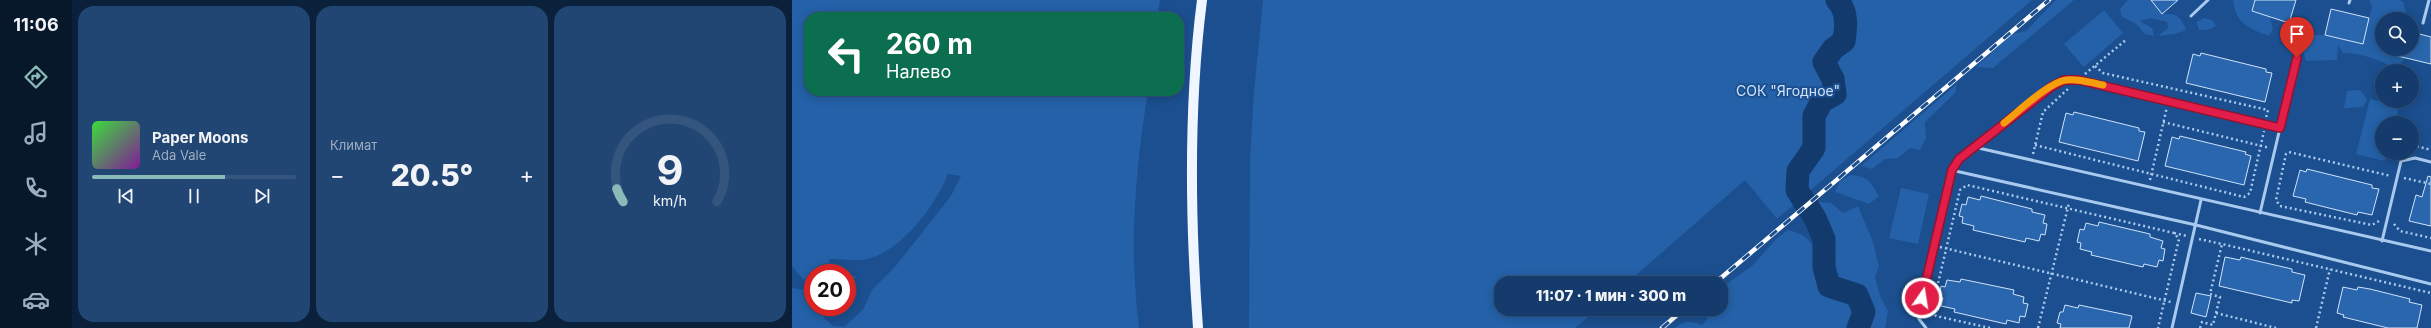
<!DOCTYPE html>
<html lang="ru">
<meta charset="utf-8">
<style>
body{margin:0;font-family:Inter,sans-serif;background:#214673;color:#f1f3f6;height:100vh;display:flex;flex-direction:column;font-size:15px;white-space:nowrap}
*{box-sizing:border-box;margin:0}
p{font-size:13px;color:#9dadc1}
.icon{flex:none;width:22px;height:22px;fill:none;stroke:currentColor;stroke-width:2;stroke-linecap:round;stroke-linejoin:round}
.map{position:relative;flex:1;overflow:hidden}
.panel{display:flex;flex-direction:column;gap:6px;padding:6px;background:#0b203b;width:720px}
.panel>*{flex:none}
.banner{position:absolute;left:12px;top:12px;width:380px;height:84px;border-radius:16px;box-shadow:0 2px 10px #0003,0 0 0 1px #33557e;background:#0b6e4f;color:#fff;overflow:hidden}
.buttons{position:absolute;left:1583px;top:12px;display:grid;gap:8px}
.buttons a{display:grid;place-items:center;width:44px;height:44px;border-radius:50%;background:#143b6b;box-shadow:0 2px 10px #0003,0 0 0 1px #33557e;font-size:20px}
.speed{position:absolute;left:12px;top:264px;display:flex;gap:8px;font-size:20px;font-weight:700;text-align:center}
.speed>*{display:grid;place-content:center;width:52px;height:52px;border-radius:50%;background:#143b6b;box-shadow:0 2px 10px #0003,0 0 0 1px #33557e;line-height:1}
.speed .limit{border:6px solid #d22;background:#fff;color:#111}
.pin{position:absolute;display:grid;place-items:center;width:34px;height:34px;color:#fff;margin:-41px -17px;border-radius:50% 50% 50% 0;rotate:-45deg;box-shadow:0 0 4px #0007}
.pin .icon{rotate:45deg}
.me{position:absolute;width:44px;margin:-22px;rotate:13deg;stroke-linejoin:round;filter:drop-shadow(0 0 3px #0008)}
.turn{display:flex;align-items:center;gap:14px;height:84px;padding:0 16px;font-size:18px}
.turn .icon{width:52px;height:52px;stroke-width:2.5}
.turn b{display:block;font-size:28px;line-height:34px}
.big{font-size:30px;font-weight:800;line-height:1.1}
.panel .widget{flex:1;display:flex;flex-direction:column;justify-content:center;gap:6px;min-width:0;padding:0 14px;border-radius:16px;background:#214673}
.panel .dial{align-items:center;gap:0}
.dial svg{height:104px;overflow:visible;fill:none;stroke:#33557e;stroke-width:7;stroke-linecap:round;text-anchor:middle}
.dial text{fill:#f1f3f6;stroke:none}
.song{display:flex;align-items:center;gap:12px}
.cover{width:48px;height:48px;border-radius:6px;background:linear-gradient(135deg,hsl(120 70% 55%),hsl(290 70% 35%))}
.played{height:4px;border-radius:2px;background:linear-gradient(90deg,#8bbbb9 65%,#33557e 65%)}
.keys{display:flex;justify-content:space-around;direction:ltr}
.heat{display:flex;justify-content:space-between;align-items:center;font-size:22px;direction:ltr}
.panel .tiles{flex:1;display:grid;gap:6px;grid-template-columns:repeat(3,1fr)}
.trip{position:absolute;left:702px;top:276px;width:234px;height:40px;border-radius:16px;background:#143b6b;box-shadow:0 2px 10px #0003,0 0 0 1px #33557e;font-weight:800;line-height:40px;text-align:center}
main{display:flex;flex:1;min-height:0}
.tab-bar{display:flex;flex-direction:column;width:72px;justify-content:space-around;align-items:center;background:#08182b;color:#9dadc1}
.tab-bar .icon{width:28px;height:28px}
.tab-bar .on{color:#8bbbb9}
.tab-bar b{font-size:18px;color:#f1f3f6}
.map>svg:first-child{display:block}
.green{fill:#2461a8}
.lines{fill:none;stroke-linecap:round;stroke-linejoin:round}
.river{stroke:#123a6d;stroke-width:23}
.building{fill:#2a66ad;stroke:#cfe3fa}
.path{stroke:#a9c9ee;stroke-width:2.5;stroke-dasharray:2 3;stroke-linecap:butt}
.lane{stroke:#a9c9ee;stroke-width:3}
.primary{stroke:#f0f6ff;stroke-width:10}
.rail-casing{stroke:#fff;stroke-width:4.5}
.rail{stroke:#1b4f8f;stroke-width:3;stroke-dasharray:9;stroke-linecap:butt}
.route-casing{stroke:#92132f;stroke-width:10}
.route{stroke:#e11d48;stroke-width:7}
.slow{stroke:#f59e0b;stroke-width:7}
.labels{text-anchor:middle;stroke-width:4;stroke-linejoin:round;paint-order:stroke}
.park-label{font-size:14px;fill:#cfe3fa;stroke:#1b4f8f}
</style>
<main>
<nav class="tab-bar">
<b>11:06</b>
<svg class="icon on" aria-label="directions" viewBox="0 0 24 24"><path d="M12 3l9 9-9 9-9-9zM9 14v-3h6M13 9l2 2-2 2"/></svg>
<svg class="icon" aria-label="music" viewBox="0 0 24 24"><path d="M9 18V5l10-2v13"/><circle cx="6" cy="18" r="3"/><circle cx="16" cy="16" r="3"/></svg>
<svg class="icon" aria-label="phone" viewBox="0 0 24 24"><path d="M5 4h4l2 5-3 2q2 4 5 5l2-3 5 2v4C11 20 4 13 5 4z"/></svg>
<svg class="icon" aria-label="climate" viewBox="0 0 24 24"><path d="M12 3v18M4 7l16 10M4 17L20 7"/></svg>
<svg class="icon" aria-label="car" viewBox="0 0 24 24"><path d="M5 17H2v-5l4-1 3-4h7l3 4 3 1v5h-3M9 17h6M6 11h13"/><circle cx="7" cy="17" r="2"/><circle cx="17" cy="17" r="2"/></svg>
</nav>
<section class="panel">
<div class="tiles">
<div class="widget">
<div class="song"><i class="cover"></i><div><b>Paper Moons</b><p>Ada Vale</p></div></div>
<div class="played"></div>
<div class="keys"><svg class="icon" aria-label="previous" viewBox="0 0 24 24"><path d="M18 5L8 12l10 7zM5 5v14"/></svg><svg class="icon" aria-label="pause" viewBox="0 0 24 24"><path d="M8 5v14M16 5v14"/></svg><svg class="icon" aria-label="next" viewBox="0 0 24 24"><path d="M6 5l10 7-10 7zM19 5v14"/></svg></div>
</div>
<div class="widget"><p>Климат</p>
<div class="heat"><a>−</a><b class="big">20.5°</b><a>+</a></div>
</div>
<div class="widget dial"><svg viewBox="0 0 100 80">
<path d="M14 69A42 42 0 1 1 86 69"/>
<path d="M14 69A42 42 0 0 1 9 59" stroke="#8bbbb9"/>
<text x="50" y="56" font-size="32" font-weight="700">9</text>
<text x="50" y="72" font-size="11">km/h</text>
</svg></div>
</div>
</section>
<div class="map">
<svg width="1639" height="328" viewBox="0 0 1639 328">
<rect width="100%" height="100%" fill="#1b4f8f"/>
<g class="green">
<path d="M 0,0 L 368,0 L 365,17 L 17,17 L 17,91 L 356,91 C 343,173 337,246 347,328 L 0,328 L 0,288 L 14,290 L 21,294 L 21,307 L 33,307 L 32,318 L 41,326 L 52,327 L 71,310 L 80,290 L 102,268 L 159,196 L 169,176 L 156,174 C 145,203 111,249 79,258 C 67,262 50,259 37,259 L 38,270 L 55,273 L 65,277 L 55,285 L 55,273 L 21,273 L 21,282 L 11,279 L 0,266 Z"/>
<path d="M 471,0 L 1240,0 L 985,219 L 953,180 L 835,283 L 709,283 L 709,309 L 805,309 L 783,328 L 457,328 L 458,160 L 462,91 Z"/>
<path d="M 1264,0 L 1282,0 L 1201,68 L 1184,67 L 1220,34 L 1234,31 Z"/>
<path d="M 1336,0 L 1359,0 L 1370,14 C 1384,13 1389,16 1394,30 L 1383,34 L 1366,36 L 1376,28 L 1375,22 L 1358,18 L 1348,21 L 1360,28 L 1362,36 L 1353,34 L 1344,24 L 1329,16 L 1328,9 Z"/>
<path d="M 1441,0 L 1463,0 L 1460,11 L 1478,17 L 1481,29 L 1477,36 C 1458,29 1443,23 1441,0 Z"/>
<path d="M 1577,0 L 1607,0 L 1611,2 L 1615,16 L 1613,19 L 1590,19 L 1590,49 L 1604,49 L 1603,55 L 1613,58 L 1609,63 L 1615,70 L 1605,71 C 1590,59 1571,54 1551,53 L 1546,45 L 1545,60 L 1514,61 L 1511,50 L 1515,45 L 1506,39 L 1505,27 L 1518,35 L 1533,35 L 1571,43 L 1580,6 Z"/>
<path d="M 1312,10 L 1331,33 L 1292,67 L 1272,44 Z"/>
<path d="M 1412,18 L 1420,20 L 1424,26 L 1416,30 L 1407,30 L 1404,22 Z"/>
<path d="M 1165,84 L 1163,93 L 1133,122 L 1134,138 L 1128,150 L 1118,148 L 1106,158 L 1093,159 L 1080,169 L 1069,166 Z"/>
<path d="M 1568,90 L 1575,99 L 1571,107 L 1552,108 L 1555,91 Z"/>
<path d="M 1578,99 L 1607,106 L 1603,123 L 1590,123 L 1590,153 L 1595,153 L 1593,161 L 1564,154 Z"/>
<path d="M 1058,175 C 1076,176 1078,181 1087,196 L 1077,204 L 1043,192 L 1048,181 Z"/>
<path d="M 1109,188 L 1137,194 L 1126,244 L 1097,238 Z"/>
<path d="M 1027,202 L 1039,203 L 1051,213 L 1066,206 L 1081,242 L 1087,266 L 1083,277 L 1088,296 L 1096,311 L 1093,328 L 883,328 C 892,320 899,321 910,325 L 923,309 L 929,309 L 929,304 L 932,300 L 929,300 L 929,288 L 961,265 L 985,238 L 996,230 C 1020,236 1026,247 1021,271 L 1029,278 L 1039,271 L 1044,257 L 1038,245 L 1021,236 L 1029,218 L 1016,221 L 1015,210 Z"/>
</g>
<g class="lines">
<path class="river" d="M 1045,0 C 1056,11 1054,27 1052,41 L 1041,49 L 1032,62 L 1041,79 L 1043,94 L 1030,101 L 1022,116 L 1022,148 L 1006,171 L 1005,190 L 1023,218 L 1032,239 L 1032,267 L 1037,286 L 1065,295 L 1072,312 L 1066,328"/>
</g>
<g class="building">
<path d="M 1359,0 L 1386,0 L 1370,14 Z"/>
<path d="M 1463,0 L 1504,0 L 1497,23 L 1460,11 Z"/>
<path d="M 1539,9 L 1577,18 L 1571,44 L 1533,35 Z"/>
<path d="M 1620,32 L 1639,37 L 1639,64 L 1593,53 L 1593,49 L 1620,49 Z"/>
<path d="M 1409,53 L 1474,69 L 1474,72 L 1480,73 L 1473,102 L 1394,83 L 1401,54 L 1408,56 Z"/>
<path d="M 1282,112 L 1347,128 L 1347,131 L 1353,132 L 1346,161 L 1267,142 L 1274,113 L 1281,115 Z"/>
<path d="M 1388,136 L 1454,152 L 1453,154 L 1459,156 L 1452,185 L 1373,166 L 1380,137 L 1387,139 Z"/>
<path d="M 1515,169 L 1580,185 L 1580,188 L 1587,189 L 1580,215 L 1566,212 L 1565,215 L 1513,202 L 1514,199 L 1501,196 L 1508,170 L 1514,172 Z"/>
<path d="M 1636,176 L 1639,177 L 1639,226 L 1617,221 L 1624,195 L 1630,197 Z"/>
<path d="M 1189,196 L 1240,209 L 1240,212 L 1253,215 L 1251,223 L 1255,224 L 1253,235 L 1249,234 L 1247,241 L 1234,238 L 1233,242 L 1181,230 L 1182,226 L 1170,223 L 1171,217 L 1167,216 L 1170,204 L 1174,205 L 1176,197 L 1188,200 Z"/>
<path d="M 1307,222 L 1358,234 L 1358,237 L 1371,241 L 1369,248 L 1373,249 L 1371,261 L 1367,260 L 1365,267 L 1352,264 L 1351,267 L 1299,255 L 1300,252 L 1288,249 L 1289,243 L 1285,242 L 1288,229 L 1292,230 L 1294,223 L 1306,226 Z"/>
<path d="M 1433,257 L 1448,260 L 1449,257 L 1461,260 L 1500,269 L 1500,272 L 1513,275 L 1507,301 L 1500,300 L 1500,303 L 1427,286 Z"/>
<path d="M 1169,279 L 1222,290 L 1221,294 L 1232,297 L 1231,303 L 1236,304 L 1233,317 L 1228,316 L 1227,323 L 1215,320 L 1214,324 L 1162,312 L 1163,309 L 1149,306 L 1151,298 L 1147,297 L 1149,286 L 1153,287 L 1155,280 L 1168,282 Z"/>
<path d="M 1551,287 L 1565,290 L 1566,287 L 1578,289 L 1618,299 L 1617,302 L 1630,305 L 1625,328 L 1596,328 L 1551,317 L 1552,315 L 1545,313 Z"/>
<path d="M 1404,293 L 1419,296 L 1414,317 L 1399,313 Z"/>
<path d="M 1273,305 L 1286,308 L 1287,305 L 1340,316 L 1337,328 L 1268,328 L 1269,324 L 1265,323 L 1268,312 L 1271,312 Z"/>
</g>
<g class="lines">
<g class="path">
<path d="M 1303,66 L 1311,73 L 1476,110 L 1474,118"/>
<path d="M 1293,74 L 1335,39"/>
<path d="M 1371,122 L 1478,148"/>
<path d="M 1243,145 L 1452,197 L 1458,193 L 1472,131"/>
<path d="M 1620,145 L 1639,150"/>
<path d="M 1241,154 L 1251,112 L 1277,88"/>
<path d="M 1612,178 L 1639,184"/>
<path d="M 1358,180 L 1375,107"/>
<path d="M 1587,221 L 1580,225 L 1488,206 L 1484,200 L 1494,154 L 1497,152 L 1599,176"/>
<path d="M 1602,224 L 1608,231 L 1639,238"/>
<path d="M 1382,233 L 1395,236"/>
<path d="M 1407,239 L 1430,244"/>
<path d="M 1148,247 L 1379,302"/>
<path d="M 1424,313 L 1484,328"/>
<path d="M 1198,328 L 1144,316 L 1140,309 L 1168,190 L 1175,185 L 1382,233 L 1387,239 L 1366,328"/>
<path d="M 1246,328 L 1277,203"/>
<path d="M 1408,328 L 1410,322 L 1421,325 L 1428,297 L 1418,294 L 1430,244 L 1639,293"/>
<path d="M 1524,328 L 1538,269"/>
</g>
<g class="lane">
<path d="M 1557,3 L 1558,0"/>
<path d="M 1399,16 L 1416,0"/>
<path d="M 1631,23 L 1637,0"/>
<path d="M 1488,128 L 1505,59"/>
<path d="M 1182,147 L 1639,251"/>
<path d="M 1159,170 L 1404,225 L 1639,284"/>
<path d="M 1590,241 L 1609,161 L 1623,158 L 1639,162"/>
<path d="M 1134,328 L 1127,319 L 1127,311 L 1159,170 C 1179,142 1230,110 1259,87 L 1272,80 L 1287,80 L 1488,128 L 1468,213"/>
<path d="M 1380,328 L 1409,200"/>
</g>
<path class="primary" d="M 406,328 C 398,219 396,109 410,0"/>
<g class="rail-casing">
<g id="rail">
<path d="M 923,283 L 1257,0"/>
<path d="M 870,328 L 892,309"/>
</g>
</g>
<use href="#rail" class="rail"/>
</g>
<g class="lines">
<g class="route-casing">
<path id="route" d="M 1130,298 L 1160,170 L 1167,159 L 1259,87 L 1272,80 L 1287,80 L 1488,128 L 1505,58"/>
</g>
<use href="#route" class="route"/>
<path class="slow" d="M 1212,123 C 1226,112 1257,82 1274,80 C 1287,78 1299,83 1311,85"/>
</g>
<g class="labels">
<g class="park-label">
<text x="996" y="96">СОК "Ягодное"</text>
</g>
</g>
</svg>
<div class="buttons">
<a><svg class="icon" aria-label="search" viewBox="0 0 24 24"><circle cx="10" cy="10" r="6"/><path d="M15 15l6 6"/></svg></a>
<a>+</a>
<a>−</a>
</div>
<div class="speed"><div class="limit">20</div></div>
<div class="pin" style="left:1505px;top:58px;background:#d93025"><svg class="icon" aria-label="arrive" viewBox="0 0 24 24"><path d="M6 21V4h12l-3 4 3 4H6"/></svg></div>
<svg class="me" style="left:1130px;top:298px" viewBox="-20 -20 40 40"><circle r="17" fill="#e11d48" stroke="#fff" stroke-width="3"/><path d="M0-11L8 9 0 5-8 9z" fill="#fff"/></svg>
<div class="trip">11:07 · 1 мин · 300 m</div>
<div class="banner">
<div class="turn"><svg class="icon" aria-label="left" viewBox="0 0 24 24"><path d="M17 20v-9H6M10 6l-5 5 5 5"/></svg><div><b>260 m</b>Налево</div></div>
</div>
</div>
</main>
